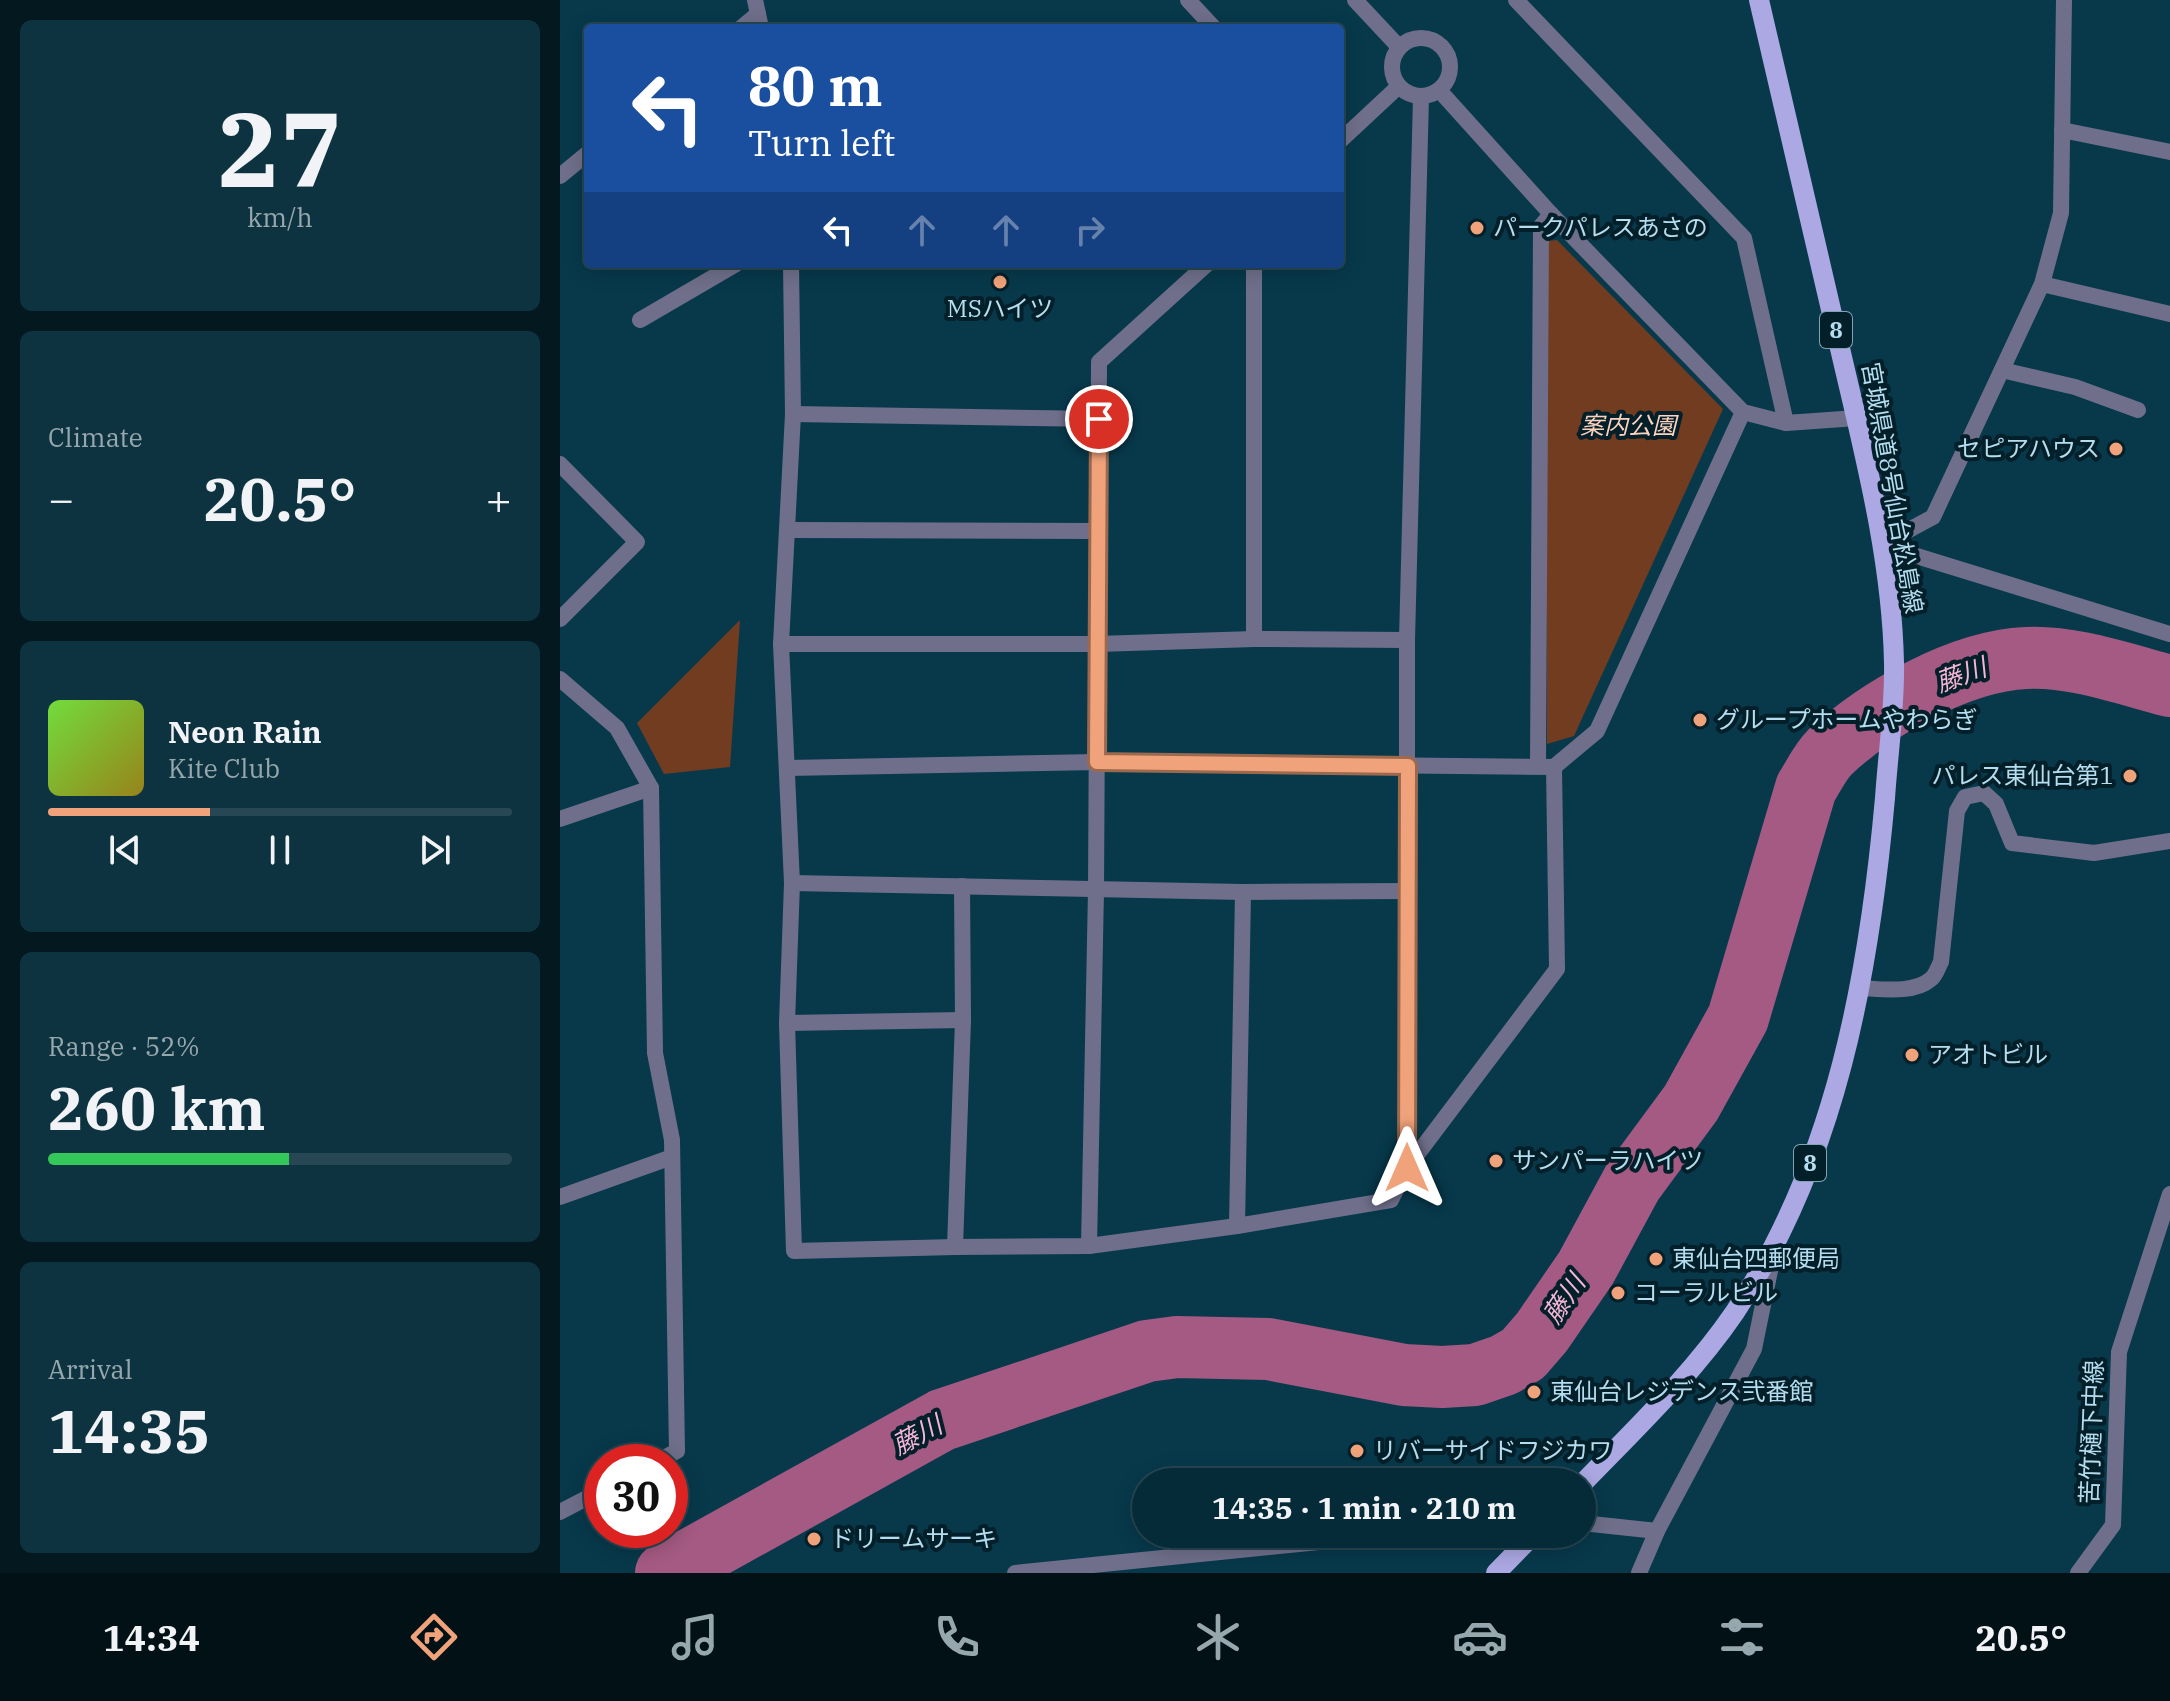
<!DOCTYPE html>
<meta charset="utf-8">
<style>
body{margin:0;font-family:"IBM Plex Serif","Noto Sans JP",serif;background:#0e3340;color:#f1f3f6;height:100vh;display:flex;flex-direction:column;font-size:30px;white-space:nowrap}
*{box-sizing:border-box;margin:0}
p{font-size:26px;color:#97a7ae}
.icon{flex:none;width:44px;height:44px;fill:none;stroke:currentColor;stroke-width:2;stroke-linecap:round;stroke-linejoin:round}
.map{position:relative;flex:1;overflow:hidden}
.sheet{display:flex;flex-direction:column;gap:20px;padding:20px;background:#03181f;width:560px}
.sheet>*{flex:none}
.banner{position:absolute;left:24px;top:24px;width:760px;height:244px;border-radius:8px;box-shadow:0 4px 20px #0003,0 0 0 2px #264753;background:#1a4fa0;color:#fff;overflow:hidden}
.speed{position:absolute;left:24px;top:1444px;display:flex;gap:16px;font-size:40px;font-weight:700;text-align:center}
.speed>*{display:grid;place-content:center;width:104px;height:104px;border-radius:50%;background:#052b38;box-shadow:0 4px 20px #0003,0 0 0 2px #264753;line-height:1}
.speed .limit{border:12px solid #d22;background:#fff;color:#111}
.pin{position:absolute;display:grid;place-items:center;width:68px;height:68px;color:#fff;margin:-34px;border:4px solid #fff;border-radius:50%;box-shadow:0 2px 8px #0007}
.me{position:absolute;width:88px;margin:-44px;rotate:0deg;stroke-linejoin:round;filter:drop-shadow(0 0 6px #0008)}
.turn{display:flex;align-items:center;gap:28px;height:168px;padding:0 32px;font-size:36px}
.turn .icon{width:104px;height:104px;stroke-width:2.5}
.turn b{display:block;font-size:56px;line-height:68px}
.lanes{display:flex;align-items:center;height:76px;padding:0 32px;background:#0003;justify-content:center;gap:40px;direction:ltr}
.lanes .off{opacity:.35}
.big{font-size:60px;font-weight:800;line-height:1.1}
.sheet .widget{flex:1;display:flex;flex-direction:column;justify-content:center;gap:12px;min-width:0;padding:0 28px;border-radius:12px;background:#0e3340}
.sheet .dial{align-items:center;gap:0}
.dial b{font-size:104px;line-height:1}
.song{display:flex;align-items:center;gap:24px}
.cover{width:96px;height:96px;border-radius:12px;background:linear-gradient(135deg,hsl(100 70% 55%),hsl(50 70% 35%))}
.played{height:8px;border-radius:4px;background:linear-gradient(90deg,#f0a27a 35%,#264753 35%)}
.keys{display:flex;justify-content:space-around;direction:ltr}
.heat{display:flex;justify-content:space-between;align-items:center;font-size:44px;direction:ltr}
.charge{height:12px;border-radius:6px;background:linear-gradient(90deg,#34c759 52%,#264753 0)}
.trip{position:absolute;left:572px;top:1468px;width:464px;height:80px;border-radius:40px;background:#052b38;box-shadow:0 4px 20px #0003,0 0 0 2px #264753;font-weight:800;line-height:80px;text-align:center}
.tabs{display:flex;height:128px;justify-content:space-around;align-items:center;background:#021116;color:#97a7ae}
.tabs .icon{width:56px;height:56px}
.tabs .selected{color:#f0a27a}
.tabs b{font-size:36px;color:#f1f3f6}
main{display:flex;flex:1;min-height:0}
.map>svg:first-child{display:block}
.green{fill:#723c20}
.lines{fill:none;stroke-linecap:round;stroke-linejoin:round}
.river{stroke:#a55a83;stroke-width:62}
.lane{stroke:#706f8b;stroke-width:16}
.street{stroke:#706f8b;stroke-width:16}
.primary{stroke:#aca8e3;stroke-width:20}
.route-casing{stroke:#9c694f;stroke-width:20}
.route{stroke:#f0a27a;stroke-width:14}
.poi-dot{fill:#f0a27a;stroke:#031f29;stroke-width:3}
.labels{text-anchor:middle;stroke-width:8;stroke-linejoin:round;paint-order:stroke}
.shield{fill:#031f29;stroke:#80a4b4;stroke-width:2}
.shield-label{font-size:22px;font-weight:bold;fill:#b5ddef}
.poi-label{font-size:24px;fill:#b5ddef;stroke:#031f29;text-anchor:start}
.park-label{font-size:24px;font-style:italic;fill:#fed3be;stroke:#031f29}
.street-label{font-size:24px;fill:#b5ddef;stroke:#031f29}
.water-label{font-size:26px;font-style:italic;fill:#f6b6d6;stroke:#031f29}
</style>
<main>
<section class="sheet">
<div class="widget dial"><b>27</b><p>km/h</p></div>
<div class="widget"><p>Climate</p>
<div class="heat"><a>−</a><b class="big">20.5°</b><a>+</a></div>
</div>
<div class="widget">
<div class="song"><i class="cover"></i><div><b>Neon Rain</b><p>Kite Club</p></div></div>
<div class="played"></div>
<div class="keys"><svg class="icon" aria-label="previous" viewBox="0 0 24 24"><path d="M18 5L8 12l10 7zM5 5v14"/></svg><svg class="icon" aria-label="pause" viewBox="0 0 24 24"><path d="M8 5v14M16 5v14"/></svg><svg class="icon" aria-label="next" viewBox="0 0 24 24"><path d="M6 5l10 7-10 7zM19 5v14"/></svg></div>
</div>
<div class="widget"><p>Range · 52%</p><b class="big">260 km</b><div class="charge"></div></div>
<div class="widget"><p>Arrival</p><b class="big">14:35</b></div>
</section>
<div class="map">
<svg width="1610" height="1573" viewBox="0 0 1610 1573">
<rect width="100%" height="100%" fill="#07394b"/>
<g class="green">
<path d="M 997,240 L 1163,409 L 1014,736 L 987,744 L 987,241 Z"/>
<path d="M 180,620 L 170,767 L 104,774 L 77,723 Z"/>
</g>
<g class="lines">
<path class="river" d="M 106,1573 L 382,1420 L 587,1351 L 617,1347 L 708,1349 L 844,1375 L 882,1377 L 915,1375 L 944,1365 L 963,1354 L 982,1332 L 1026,1268 L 1072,1183 L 1131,1103 L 1178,1018 L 1246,788 C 1253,777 1260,762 1270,752 C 1317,708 1400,661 1466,658 C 1511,655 1567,675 1610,686"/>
<g class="lane">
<path d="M 1442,370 L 1515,387 L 1578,410"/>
<path d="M 945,1534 L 970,1538"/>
<path d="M 455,1573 L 838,1534"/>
</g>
<g class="street">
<path d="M 195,0 L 201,28"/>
<path d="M 628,0 L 654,28"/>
<path d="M 795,0 L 839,47"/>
<path d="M 956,0 L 1184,238 L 1226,423"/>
<path d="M 181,28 L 198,14"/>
<circle cx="861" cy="67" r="29"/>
<path d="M 879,90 L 991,214 L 1183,412 L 1226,423 L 1297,418"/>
<path d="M 1502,130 L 1610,152"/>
<path d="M 780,141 L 839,86"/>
<path d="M 0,176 L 28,153"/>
<path d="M 231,264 L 233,414 L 221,644 L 232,883 L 227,1023 L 234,1251 L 395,1247 L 529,1246 L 677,1226 L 831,1200 L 847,1168 L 997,969 L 994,767"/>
<path d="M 694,264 L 694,639"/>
<path d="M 1482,284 L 1610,314"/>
<path d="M 80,320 L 176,264"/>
<path d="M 233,414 L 539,419"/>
<path d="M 0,464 L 77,542 L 0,619"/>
<path d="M 229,530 L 538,531"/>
<path d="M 1321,545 L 1373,517 L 1482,284 L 1501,213 L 1504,0"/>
<path d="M 1321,545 L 1610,634"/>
<path d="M 221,644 L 537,644 L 694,639 L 847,640"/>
<path d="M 0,679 L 57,728 L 91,788 L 0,819"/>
<path d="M 978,765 L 981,226 L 991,214"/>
<path d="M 228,768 L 537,762 L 994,767 L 1037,731 L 1183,412"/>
<path d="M 91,788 L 95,1053 L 112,1140 L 117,1451 L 96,1462"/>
<path d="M 232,883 L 683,892 L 847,891"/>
<path d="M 1301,988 C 1322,989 1354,994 1371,979 C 1376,975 1378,967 1381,962 L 1397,811 L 1405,797 L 1424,793 L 1436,804 L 1452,843 L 1534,853 L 1610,841"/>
<path d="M 227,1023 L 403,1020"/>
<path d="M 847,1168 L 847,640 L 861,97"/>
<path d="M 0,1197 L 112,1157"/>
<path d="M 677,1226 L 683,892"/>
<path d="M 529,1246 L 536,890 L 539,362 L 647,264"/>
<path d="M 395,1247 L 403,1020 L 402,886"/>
<path d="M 0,1512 L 42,1490"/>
<path d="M 1022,1523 L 1097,1531"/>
<path d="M 1079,1573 L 1097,1531 L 1194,1349 L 1213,1256"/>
<path d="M 1518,1573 L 1553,1525 L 1559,1352 L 1610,1194"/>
</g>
<g class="primary">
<path d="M 1022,1484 C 1075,1429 1132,1375 1175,1312 C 1276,1160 1309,976 1325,798 C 1328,753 1335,707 1334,663 C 1332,560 1305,456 1282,357 C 1254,238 1226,119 1199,0"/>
<path d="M 936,1573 L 974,1534"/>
</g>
</g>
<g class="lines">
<g class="route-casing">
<path id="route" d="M 539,419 L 537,762 L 848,766 L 847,1168"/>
</g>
<use href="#route" class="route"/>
</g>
<g class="poi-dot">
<circle cx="917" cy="228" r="8"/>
<circle cx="440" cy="282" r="8"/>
<circle cx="1556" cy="449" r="8"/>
<circle cx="1140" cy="720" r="8"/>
<circle cx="1570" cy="776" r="8"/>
<circle cx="1352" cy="1055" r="8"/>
<circle cx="936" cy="1161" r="8"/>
<circle cx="1096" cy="1259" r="8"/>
<circle cx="1058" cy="1293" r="8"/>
<circle cx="974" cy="1392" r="8"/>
<circle cx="797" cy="1451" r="8"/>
<circle cx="254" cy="1539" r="8"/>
</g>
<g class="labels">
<g class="shield">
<rect x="1260" y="312" width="32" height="36" rx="6"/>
<rect x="1234" y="1145" width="32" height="36" rx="6"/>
</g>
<g class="shield-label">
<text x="1276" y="338">8</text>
<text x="1250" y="1171">8</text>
</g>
<g class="poi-label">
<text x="933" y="236">パークパレスあさの</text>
<text x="440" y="317" text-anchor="middle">MSハイツ</text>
<text x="1540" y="457" text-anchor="end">セピアハウス</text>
<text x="1156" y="728">グループホームやわらぎ</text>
<text x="1554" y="784" text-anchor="end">パレス東仙台第1</text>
<text x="1368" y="1063">アオトビル</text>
<text x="952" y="1169">サンパーラハイツ</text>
<text x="1112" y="1267">東仙台四郵便局</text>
<text x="1074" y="1301">コーラルビル</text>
<text x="990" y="1400">東仙台レジデンス弐番館</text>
<text x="813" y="1459">リバーサイドフジカワ</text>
<text x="270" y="1547">ドリームサーキ</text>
</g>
<g class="park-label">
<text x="1068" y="434">案内公園</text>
</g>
<g class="street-label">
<text transform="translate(1332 488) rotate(80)" y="8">宮城県道8号仙台松島線</text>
<text transform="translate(1532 1432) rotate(-88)" y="8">苦竹樋下中線</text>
</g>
<g class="water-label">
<text transform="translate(1401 675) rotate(-20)" y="9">藤川</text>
<text transform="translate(1004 1299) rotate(-56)" y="9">藤川</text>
<text transform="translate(357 1435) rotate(-28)" y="9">藤川</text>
</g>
</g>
</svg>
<div class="speed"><div class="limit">30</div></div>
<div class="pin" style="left:539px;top:419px;background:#d93025"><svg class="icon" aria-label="arrive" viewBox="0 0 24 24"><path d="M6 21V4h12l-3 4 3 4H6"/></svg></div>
<svg class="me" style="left:847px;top:1168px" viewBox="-20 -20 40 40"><path d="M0-17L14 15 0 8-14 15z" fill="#f0a27a" stroke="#fff" stroke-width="4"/></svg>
<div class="trip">14:35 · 1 min · 210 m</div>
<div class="banner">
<div class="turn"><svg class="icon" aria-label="left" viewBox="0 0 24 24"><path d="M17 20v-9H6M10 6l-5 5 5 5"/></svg><div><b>80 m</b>Turn left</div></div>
<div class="lanes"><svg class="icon" aria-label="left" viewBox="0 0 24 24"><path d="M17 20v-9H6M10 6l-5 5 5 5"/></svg><svg class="icon off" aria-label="ahead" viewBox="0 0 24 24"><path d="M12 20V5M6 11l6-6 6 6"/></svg><svg class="icon off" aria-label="ahead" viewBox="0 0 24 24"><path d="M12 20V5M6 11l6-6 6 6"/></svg><svg class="icon off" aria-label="right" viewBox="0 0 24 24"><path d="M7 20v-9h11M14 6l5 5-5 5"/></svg></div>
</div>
</div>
</main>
<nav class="tabs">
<b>14:34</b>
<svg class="icon selected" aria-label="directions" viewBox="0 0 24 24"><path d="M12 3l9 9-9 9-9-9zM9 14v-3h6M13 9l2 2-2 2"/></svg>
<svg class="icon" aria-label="music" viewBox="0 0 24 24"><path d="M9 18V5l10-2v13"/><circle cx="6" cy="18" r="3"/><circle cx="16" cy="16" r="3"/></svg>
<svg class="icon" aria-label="phone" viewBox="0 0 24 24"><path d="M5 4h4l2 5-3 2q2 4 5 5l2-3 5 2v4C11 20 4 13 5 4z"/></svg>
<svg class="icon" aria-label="climate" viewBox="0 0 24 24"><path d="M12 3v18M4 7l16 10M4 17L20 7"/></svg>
<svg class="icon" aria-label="car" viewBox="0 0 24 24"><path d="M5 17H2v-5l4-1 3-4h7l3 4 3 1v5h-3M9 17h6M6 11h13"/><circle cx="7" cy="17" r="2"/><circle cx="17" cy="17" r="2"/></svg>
<svg class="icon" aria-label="filters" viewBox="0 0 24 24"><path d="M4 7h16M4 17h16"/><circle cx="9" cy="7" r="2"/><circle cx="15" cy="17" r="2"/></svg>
<b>20.5°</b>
</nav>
